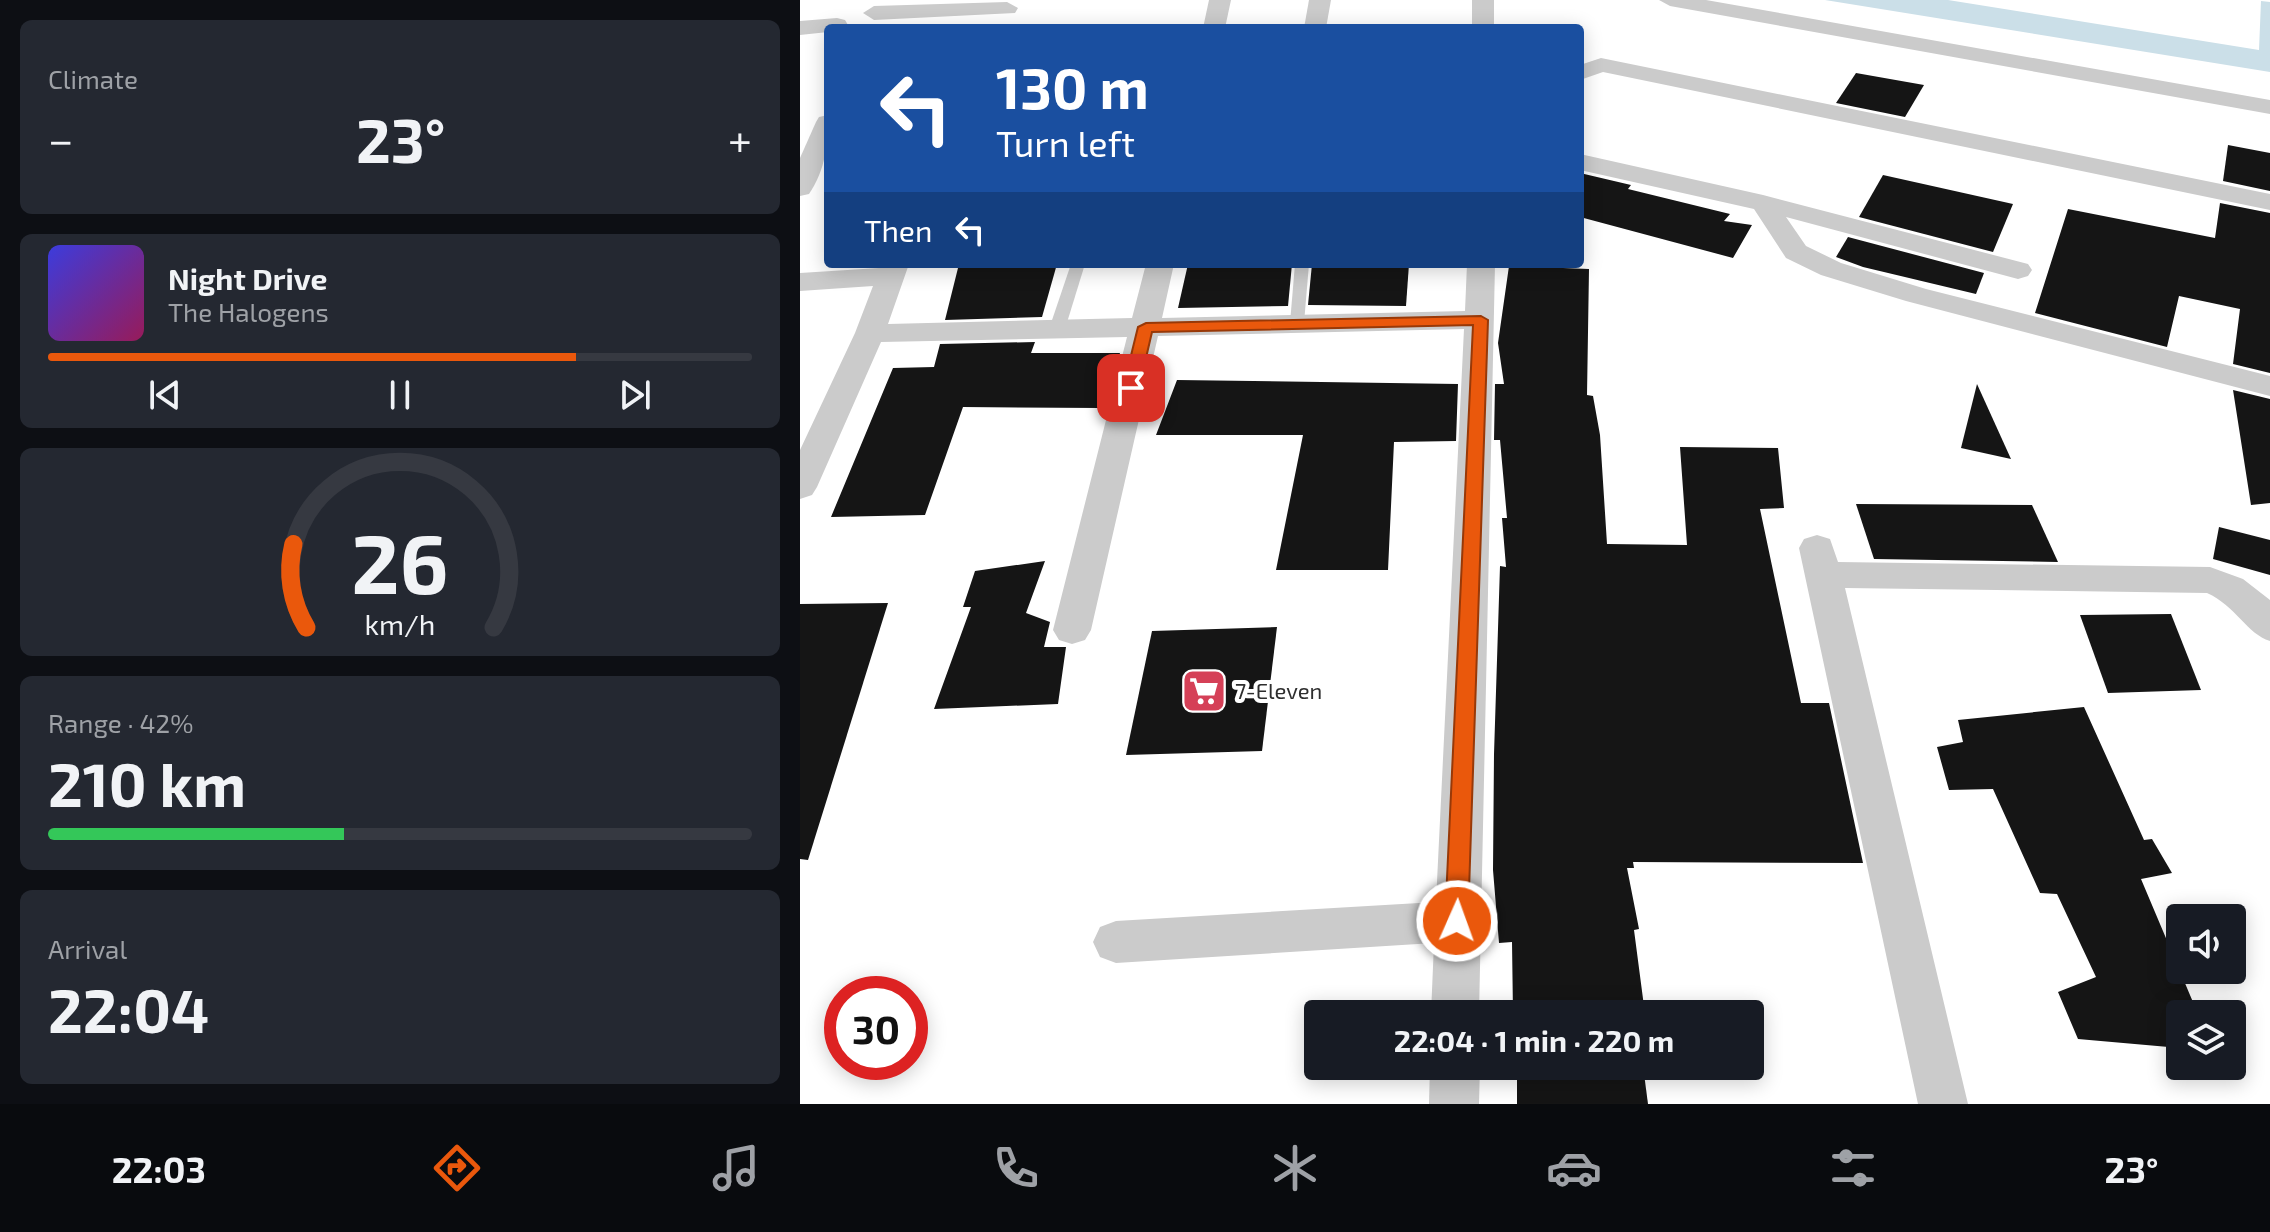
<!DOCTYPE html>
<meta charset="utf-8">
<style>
body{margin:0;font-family:"Exo 2",sans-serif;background:#242831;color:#f1f3f6;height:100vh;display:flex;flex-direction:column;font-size:30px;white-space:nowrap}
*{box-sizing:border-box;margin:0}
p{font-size:26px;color:#9ea1a6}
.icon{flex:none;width:44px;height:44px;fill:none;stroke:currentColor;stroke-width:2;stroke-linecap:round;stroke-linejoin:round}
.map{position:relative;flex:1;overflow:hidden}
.details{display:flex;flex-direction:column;gap:20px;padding:20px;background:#0d0f14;width:800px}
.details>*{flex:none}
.hud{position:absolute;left:24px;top:24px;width:760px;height:244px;border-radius:8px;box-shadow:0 4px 20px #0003;background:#1a4fa0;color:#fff;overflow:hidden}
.tools{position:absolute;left:1366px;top:904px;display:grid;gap:16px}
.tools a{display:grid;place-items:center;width:80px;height:80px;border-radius:8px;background:#171b24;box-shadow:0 4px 20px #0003;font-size:40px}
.speed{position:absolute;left:24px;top:976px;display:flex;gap:16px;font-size:40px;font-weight:700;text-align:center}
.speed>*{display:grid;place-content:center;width:104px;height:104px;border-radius:50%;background:#171b24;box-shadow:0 4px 20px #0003;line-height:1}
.speed .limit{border:12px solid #d22;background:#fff;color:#111}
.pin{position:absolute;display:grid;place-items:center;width:68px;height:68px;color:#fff;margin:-34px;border-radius:16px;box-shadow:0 4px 12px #0006}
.me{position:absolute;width:88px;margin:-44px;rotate:2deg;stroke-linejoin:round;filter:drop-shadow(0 0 6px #0008)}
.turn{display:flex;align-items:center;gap:28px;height:168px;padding:0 40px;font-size:36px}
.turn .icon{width:104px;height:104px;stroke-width:2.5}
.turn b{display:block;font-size:56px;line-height:68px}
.then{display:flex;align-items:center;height:76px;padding:0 40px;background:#0003;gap:16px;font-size:30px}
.big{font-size:60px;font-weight:700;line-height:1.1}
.details .card{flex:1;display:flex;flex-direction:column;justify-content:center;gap:12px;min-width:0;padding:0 28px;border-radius:12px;background:#242831}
.details .dial{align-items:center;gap:0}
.dial svg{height:208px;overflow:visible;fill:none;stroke:#363941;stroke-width:7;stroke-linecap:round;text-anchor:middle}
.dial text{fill:#f1f3f6;stroke:none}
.song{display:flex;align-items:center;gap:24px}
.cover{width:96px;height:96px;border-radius:12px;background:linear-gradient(135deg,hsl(240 70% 55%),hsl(330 70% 35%))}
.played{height:8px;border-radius:4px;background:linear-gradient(90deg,#ea580c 75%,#363941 75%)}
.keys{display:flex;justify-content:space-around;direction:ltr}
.heat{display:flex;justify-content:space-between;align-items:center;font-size:44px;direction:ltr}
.charge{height:12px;border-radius:6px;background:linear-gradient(90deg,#34c759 42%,#363941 0)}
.trip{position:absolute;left:504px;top:1000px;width:460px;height:80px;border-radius:8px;background:#171b24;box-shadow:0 4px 20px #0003;font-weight:700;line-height:80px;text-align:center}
.menu{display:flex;height:128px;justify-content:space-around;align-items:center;background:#090b0e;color:#9ea1a6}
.menu .icon{width:56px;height:56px}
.menu .current{color:#ea580c}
.menu b{font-size:36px;color:#f1f3f6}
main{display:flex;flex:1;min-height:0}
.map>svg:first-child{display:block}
.water{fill:#cbdfe8}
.building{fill:#151515}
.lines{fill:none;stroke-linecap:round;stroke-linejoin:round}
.service{fill:#cbcbcb;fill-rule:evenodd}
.minor{fill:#cbcbcb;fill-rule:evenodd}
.route{fill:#ea580c;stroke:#983908;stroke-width:2}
.labels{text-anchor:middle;stroke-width:8;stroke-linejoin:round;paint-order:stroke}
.poi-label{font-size:22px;fill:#2e2e2e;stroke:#fff;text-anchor:start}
</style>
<main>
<section class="details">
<div class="card"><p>Climate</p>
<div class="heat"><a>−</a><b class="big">23°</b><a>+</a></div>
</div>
<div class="card">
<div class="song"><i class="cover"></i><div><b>Night Drive</b><p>The Halogens</p></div></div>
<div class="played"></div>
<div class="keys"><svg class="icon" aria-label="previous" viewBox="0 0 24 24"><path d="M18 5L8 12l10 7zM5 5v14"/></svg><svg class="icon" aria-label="pause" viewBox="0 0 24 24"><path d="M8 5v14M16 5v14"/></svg><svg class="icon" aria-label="next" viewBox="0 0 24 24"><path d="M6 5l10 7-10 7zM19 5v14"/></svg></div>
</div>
<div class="card dial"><svg viewBox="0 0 100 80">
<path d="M14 69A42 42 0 1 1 86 69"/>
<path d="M14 69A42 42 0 0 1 9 37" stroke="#ea580c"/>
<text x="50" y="56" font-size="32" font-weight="700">26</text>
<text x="50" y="72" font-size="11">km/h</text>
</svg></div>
<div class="card"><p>Range · 42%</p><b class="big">210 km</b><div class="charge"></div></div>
<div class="card"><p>Arrival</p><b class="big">22:04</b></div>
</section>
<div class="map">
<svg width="1470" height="1104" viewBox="0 0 1470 1104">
<rect width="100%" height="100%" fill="#fff"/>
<path class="water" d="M 1025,0 L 1148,0 L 1459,50 L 1461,1 L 1470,2 L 1470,72 Z"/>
<g class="building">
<path d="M 1056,73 L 1124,85 L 1105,117 L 1036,103 Z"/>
<path d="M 1428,145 L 1470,153 L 1470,191 L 1423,181 Z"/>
<path d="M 780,173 L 831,185 L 828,189 L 930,214 L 924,221 L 952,225 L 933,258 L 780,217 Z"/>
<path d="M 1083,175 L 1213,204 L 1193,252 L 1059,217 Z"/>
<path d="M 1420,203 L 1470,213 L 1470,373 L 1433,364 L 1440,309 L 1379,296 L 1367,347 L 1235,313 L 1268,209 L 1415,238 Z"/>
<path d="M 1048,237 L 1184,273 L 1176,294 L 1063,267 L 1036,257 Z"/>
<path d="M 159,264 L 257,264 L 242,317 L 145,320 Z"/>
<path d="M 388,264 L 492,264 L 488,306 L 378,308 Z"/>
<path d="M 512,264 L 609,264 L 606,306 L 508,305 Z"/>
<path d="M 709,266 L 789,269 L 787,395 L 793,396 L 800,435 L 807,544 L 887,545 L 880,447 L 978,448 L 984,508 L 960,509 L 1001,703 L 1029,703 L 1063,863 L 833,862 L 834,868 L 827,868 L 839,929 L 834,930 L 845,1014 L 713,1014 L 712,942 L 699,943 L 693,870 L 694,754 L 700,566 L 706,567 L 702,518 L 707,518 L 700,440 L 694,440 L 695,384 L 704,384 L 698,343 Z"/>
<path d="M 235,342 L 231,353 L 320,353 L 301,408 L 163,407 L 125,515 L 31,517 L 93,368 L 134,367 L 140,344 Z"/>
<path d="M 377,380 L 658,384 L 656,441 L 594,442 L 588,570 L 476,570 L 503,435 L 356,435 Z"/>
<path d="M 1177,384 L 1211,459 L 1161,448 Z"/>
<path d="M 1433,390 L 1470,399 L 1470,503 L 1451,505 Z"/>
<path d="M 1056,504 L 1232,505 L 1258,562 L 1074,559 Z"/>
<path d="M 1419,527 L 1470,540 L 1470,575 L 1413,559 Z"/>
<path d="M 245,561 L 226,613 L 250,622 L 244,647 L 266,647 L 258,704 L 134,709 L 171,607 L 163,607 L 175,571 Z"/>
<path d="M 88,603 L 8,860 L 0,859 L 0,604 Z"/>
<path d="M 1371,614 L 1401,690 L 1308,693 L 1280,615 Z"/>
<path d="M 477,627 L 462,751 L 326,755 L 352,631 Z"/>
<path d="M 1284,707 L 1344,840 L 1352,839 L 1372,873 L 1341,879 L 1398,1014 L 1380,1014 L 1380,1048 L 1278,1039 L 1258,992 L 1296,977 L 1257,894 L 1240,893 L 1193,789 L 1149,790 L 1137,747 L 1163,742 L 1158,720 Z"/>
<path d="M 717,1066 L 843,1066 L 848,1104 L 717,1104 Z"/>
</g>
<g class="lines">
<g class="service">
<path d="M 271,264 L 285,264 L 265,329 L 257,334 L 249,329 Z"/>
<path d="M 495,264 L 509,264 L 504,323 L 497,327 L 490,323 Z"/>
</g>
<g class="minor">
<path d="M 409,0 L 431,0 L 425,28 L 403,28 Z"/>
<path d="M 509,0 L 531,0 L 526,28 L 504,28 Z"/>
<rect x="672" y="0" width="22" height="28"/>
<path d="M 859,0 L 906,0 L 1470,100 L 1470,114 L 870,6 Z"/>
<path d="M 207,2 L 218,8 L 215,13 L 74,20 L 63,13 L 74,6 Z"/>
<path d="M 37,18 L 45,20 L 48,25 L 46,28 L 28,28 L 28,32 L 0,35 L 0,21 Z"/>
<path d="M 801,58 L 1470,194 L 1470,210 L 803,72 L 780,80 L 780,65 Z"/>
<path d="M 28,115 C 28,143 26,169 9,194 L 0,196 L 0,158 L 16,122 L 19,117 Z"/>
<path d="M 780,154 L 963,195 L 1228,264 L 1232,270 L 1228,276 L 1218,279 L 986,217 L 1006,246 L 1041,263 L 1126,289 L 1470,376 L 1470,396 L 1106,301 L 1021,275 L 986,258 L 954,209 L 780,170 Z"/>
<path d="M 81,264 L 109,264 L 88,324 L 332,318 L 346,264 L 374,264 L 362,318 L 665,311 L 667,264 L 695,264 L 679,1014 L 631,1014 L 634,943 L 316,963 L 300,957 L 293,942 L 300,927 L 316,921 L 636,902 L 664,329 L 358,336 L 291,630 L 285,640 L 272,644 L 259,640 L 253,630 L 327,337 L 81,342 L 17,487 L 12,495 L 0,499 L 0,450 L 55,333 L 73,286 L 0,291 L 0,273 L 79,268 Z"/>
<path d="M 1017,535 L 1030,539 L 1038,562 L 1410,567 L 1443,579 L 1470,600 L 1470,641 C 1447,634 1436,606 1407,593 L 1045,588 L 1168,1104 L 1118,1104 L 999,548 L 1004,539 Z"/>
<path d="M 630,1066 L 680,1066 L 679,1104 L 629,1104 Z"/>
</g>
</g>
<path class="route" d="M 681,316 L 688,320 L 668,921 L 665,928 L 657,931 L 648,928 L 645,921 L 673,325 L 352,332 L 339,388 L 331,393 L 323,388 L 338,327 L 346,323 Z"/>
<defs>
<g id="supermarket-square" transform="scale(2.3)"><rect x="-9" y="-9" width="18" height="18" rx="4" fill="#d54057" stroke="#fff"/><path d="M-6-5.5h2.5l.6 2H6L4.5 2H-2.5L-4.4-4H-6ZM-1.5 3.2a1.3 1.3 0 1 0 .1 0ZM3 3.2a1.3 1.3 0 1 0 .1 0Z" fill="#fff"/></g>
</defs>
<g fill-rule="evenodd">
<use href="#supermarket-square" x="404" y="691"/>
</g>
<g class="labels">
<g class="poi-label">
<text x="435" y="699">7-Eleven</text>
</g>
</g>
</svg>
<div class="tools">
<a><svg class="icon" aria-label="sound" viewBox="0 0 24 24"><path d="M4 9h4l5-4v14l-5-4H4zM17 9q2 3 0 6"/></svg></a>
<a><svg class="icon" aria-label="layers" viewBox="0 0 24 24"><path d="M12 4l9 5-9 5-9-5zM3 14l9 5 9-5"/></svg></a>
</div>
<div class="speed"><div class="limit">30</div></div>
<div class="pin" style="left:331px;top:388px;background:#d93025"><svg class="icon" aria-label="arrive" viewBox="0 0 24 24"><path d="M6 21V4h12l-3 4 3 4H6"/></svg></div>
<svg class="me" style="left:657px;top:921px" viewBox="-20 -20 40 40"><circle r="17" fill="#ea580c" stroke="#fff" stroke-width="3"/><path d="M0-11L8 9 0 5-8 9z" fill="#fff"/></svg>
<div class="trip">22:04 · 1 min · 220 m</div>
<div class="hud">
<div class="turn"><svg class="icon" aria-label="left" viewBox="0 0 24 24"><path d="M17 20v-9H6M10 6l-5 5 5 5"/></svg><div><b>130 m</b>Turn left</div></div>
<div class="then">Then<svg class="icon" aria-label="left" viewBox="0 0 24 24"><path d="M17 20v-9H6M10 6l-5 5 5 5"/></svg></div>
</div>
</div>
</main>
<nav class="menu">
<b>22:03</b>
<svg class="icon current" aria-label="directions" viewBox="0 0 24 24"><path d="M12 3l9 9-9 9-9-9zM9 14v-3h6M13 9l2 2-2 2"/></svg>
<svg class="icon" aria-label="music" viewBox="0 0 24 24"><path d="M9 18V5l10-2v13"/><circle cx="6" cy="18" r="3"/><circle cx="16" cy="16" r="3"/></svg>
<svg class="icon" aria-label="phone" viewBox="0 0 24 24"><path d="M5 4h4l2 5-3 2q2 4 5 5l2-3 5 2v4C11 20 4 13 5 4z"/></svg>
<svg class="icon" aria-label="climate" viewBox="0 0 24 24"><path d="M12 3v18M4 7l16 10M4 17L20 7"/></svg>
<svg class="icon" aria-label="car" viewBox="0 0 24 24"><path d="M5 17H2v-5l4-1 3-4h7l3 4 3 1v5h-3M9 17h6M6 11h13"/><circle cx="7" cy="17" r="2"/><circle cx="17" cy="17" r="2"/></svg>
<svg class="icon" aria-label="filters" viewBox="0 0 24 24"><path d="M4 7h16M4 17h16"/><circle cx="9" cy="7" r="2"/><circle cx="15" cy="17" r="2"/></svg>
<b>23°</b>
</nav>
